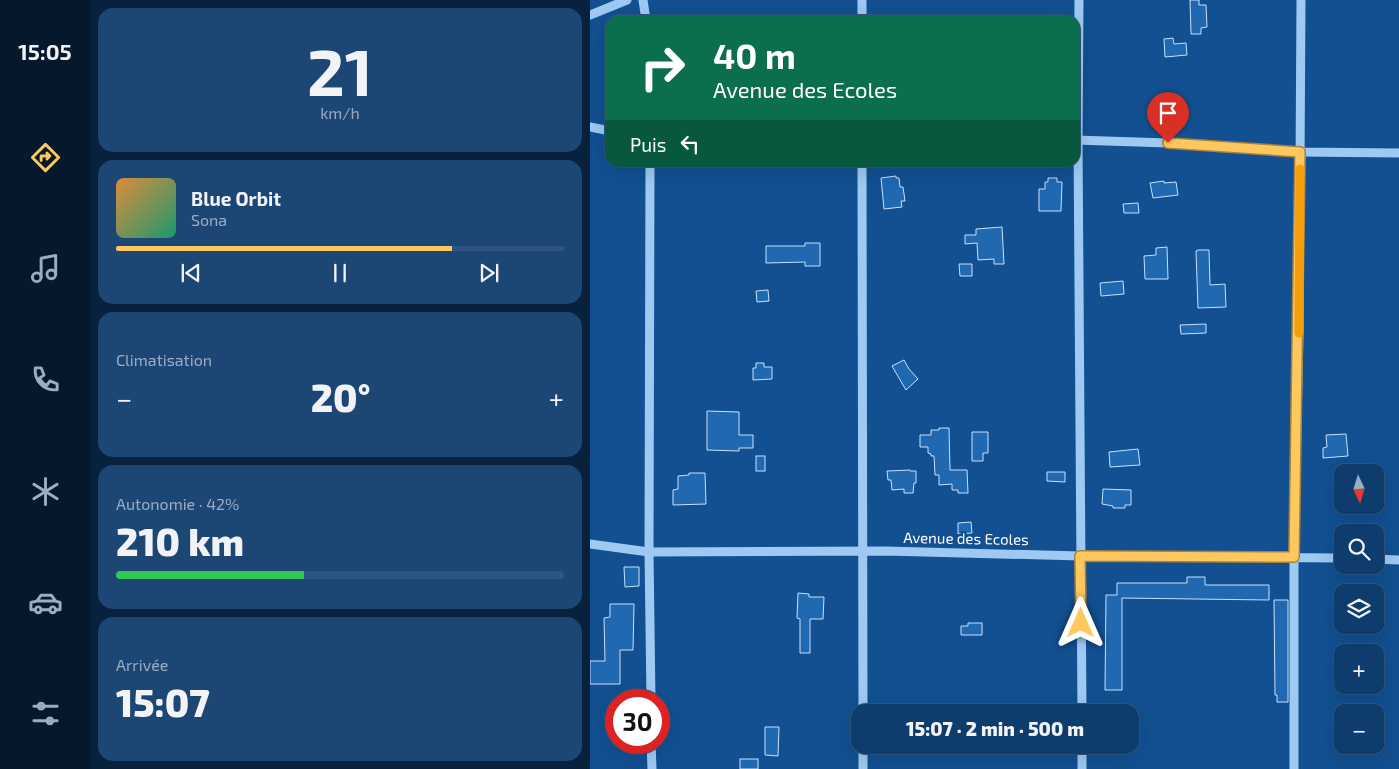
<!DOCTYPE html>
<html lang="fr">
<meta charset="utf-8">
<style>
body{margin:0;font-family:"Exo 2",sans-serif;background:#1c4775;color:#f1f3f6;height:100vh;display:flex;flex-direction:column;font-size:19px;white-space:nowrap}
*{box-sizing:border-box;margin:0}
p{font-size:16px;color:#9badc2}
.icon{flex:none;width:28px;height:28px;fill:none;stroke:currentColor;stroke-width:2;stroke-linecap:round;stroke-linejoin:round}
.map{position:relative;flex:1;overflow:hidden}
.drawer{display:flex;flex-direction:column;gap:8px;padding:8px;background:#08213c;width:500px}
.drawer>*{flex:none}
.top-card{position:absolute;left:15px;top:15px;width:475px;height:152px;border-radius:15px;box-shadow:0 5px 20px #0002,0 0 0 1px #2e5680;background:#0b6e4f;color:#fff;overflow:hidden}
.needle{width:32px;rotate:176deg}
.buttons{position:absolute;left:744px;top:464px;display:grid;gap:10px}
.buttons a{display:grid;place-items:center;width:50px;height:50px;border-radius:10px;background:#0e3c6d;box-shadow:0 5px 20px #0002,0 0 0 1px #2e5680;font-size:25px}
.speed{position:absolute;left:15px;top:689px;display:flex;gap:10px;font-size:25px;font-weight:700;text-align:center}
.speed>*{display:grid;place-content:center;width:65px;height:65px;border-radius:50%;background:#0e3c6d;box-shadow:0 5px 20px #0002,0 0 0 1px #2e5680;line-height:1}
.speed .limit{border:8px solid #d22;background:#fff;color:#111}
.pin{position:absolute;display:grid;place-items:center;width:42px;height:42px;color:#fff;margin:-51px -21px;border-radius:50% 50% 50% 0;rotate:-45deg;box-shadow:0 0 5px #0007}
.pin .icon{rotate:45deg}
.me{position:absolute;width:55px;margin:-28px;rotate:0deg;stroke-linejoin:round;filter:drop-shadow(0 0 4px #0008)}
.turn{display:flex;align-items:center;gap:18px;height:105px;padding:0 25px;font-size:22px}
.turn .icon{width:65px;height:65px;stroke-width:2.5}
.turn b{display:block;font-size:35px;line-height:42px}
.then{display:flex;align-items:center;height:48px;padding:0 25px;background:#0003;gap:10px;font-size:19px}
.big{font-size:38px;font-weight:800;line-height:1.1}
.drawer .widget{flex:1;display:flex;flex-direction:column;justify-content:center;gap:8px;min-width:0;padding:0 18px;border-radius:15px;background:#1c4775}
.drawer .dial{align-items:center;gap:0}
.dial b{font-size:65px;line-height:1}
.song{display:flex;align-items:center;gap:15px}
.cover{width:60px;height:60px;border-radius:8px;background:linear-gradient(135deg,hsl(30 70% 55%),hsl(160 70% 35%))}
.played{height:5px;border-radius:2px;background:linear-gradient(90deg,#ffc85f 75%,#2e5680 75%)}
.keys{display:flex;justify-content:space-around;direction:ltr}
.heat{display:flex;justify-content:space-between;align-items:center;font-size:28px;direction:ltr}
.charge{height:8px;border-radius:4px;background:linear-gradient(90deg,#34c759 42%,#2e5680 0)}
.trip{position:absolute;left:261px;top:704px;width:288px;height:50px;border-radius:15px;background:#0e3c6d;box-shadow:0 5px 20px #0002,0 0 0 1px #2e5680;font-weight:800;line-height:50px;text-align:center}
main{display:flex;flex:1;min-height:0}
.dock{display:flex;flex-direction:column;width:90px;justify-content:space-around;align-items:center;background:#06182c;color:#9badc2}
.dock .icon{width:35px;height:35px}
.dock .selected{color:#ffc85f}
.dock b{font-size:22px;color:#f1f3f6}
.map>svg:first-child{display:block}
.building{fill:#2068b0;stroke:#c6e2fd}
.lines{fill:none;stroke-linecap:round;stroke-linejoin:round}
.minor{stroke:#9ec9f2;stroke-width:9}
.route-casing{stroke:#a6823e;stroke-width:12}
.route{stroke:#ffc85f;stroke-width:9}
.slow{stroke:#f59e0b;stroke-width:9}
.labels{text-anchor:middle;stroke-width:5;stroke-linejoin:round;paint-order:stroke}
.street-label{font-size:15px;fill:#fff;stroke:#125091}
</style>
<main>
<nav class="dock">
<b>15:05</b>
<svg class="icon selected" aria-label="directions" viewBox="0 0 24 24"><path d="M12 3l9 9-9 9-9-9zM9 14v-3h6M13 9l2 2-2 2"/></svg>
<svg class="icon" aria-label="music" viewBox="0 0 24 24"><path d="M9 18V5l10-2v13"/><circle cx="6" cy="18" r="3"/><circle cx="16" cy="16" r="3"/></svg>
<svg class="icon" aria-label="phone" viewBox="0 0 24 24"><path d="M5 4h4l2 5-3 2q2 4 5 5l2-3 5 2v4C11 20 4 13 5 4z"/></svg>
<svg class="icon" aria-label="climate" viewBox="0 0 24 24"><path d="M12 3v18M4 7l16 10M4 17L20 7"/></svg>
<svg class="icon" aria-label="car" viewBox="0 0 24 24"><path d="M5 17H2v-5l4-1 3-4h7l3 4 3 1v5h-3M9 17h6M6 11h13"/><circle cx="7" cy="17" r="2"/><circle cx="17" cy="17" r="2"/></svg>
<svg class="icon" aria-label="filters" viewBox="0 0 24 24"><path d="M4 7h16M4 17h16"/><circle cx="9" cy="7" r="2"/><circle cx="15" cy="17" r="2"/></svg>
</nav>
<section class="drawer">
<div class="widget dial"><b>21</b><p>km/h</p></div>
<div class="widget">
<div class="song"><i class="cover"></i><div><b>Blue Orbit</b><p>Sona</p></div></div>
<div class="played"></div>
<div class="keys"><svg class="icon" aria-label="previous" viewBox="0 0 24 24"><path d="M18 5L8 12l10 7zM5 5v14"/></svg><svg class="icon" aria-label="pause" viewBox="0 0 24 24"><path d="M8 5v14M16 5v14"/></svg><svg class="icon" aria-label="next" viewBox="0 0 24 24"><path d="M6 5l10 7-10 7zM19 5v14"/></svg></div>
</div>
<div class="widget"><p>Climatisation</p>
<div class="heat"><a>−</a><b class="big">20°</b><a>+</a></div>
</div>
<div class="widget"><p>Autonomie · 42%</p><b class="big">210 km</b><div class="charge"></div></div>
<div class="widget"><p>Arrivée</p><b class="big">15:07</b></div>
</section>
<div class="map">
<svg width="809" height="769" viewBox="0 0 809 769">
<rect width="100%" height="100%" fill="#125091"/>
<g class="building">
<path d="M 600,0 L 609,0 L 609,5 L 616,5 L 617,27 L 611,28 L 611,34 L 601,34 Z"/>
<path d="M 583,38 L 584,44 L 596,43 L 597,55 L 575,57 L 574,39 Z"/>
<path d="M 306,176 L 306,178 L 309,178 L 310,187 L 313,187 L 315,201 L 311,201 L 312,207 L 294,209 L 291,178 Z"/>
<path d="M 458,178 L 467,178 L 467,182 L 472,182 L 471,211 L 449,211 L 449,189 L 455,189 L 455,182 L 458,182 Z"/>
<path d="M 574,181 L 574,183 L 586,182 L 588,195 L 563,198 L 560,183 Z"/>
<path d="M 548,203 L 549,213 L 534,213 L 533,204 Z"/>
<path d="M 412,227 L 414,264 L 404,264 L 404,259 L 388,260 L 387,243 L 375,244 L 375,235 L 386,235 L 386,229 Z"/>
<path d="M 215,243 L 230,243 L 230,266 L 215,266 L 215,262 L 176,263 L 176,246 L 215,246 Z"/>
<path d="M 577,247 L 578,279 L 555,279 L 554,256 L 566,255 L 566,248 Z"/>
<path d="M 608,250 L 619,250 L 620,285 L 635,284 L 636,307 L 608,308 L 606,251 Z"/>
<path d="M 369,264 L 382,264 L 382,276 L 370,276 Z"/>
<path d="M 533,281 L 534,294 L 511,296 L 510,283 Z"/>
<path d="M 178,290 L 179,301 L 167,302 L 166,291 Z"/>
<path d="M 616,324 L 616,333 L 591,334 L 590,325 Z"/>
<path d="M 314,360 L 319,369 L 328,379 L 316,390 L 302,366 Z"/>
<path d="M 166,363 L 174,363 L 174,367 L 182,367 L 182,379 L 163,380 L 163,368 L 166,368 Z"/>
<path d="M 117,411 L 149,412 L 149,435 L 163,435 L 163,448 L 149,448 L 149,451 L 117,450 Z"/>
<path d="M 349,428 L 359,428 L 360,470 L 377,470 L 378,493 L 368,493 L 368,490 L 362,490 L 362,484 L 349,485 L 349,475 L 345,475 L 344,456 L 341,456 L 341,454 L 338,453 L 338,447 L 330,447 L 330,435 L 341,435 L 341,430 L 349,430 Z"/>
<path d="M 382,432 L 398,432 L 398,453 L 393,453 L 393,461 L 382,461 Z"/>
<path d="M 756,434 L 758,456 L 733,458 L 733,448 L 737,447 L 736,435 Z"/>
<path d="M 548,449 L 550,465 L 520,467 L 519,452 Z"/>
<rect x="166" y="456" width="9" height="15"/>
<path d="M 320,470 L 320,471 L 326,471 L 326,483 L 324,483 L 323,493 L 314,493 L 314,489 L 302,490 L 301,480 L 298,480 L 297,471 Z"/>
<path d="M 457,472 L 475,472 L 475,482 L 457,481 Z"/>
<path d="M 99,473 L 115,473 L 116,504 L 83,505 L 83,490 L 88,489 L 88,476 L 99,475 Z"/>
<path d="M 513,489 L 541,490 L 541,505 L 535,505 L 535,508 L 523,508 L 523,506 L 512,504 Z"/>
<path d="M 381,522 L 382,533 L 368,534 L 368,523 Z"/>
<path d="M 34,567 L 49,567 L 49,586 L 35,587 Z"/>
<path d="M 597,577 L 615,577 L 615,585 L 679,585 L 679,600 L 532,598 L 532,690 L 515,690 L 516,595 L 527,595 L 527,583 L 597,583 Z"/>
<path d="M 208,593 L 219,594 L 219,597 L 234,597 L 233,619 L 220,619 L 220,653 L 210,653 L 210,619 L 207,618 Z"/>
<path d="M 684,600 L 698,600 L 698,702 L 687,702 L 687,695 L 685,695 Z"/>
<path d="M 20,604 L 44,604 L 43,650 L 30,650 L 30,684 L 0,684 L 0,661 L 15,661 L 14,618 L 20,617 Z"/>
<path d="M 378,623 L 392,623 L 392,635 L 371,635 L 371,626 L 378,626 Z"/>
<path d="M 175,727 L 189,727 L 188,756 L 175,755 Z"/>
<rect x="150" y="759" width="18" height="10"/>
</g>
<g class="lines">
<g class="minor">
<path d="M 53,0 L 56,20"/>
<path d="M 489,0 L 488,141 L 492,712"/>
<path d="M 0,15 L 37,0"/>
<path d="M 272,20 L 272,0"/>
<path d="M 0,127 L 20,131"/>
<path d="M 485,140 L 578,143 L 710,152 L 809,153"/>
<path d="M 60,162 L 59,552 L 61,700"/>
<path d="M 272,162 L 273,712"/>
<path d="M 0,544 L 59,552 L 296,551 L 491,556 L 752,558"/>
<path d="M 785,559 L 809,560"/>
<path d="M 61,742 L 62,769"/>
<path d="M 273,769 L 273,745"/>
<path d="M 492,769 L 492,745"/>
<path d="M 704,769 L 704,557 L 709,336 L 711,0"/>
</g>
</g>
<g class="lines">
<g class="route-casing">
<path id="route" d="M 491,623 L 490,556 L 704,557 L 710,152 L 578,143"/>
</g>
<use href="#route" class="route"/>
<path class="slow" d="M 709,333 L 710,169"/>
</g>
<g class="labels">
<g class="street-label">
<text transform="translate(376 539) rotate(1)" y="5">Avenue des Ecoles</text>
</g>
</g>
</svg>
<div class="buttons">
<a><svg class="needle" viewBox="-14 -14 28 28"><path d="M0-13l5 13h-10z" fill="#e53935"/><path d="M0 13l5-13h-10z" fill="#9badc2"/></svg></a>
<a><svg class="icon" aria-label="search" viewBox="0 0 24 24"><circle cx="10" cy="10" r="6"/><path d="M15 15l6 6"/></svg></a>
<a><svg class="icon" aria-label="layers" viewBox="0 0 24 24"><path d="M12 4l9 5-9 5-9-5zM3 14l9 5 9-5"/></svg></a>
<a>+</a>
<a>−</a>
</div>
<div class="speed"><div class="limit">30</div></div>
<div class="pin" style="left:578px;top:143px;background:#d93025"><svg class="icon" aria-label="arrive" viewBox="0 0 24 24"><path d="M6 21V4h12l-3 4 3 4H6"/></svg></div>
<svg class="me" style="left:491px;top:623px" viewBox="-20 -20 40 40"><path d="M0-17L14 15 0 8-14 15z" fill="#ffc85f" stroke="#fff" stroke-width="4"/></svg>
<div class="trip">15:07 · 2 min · 500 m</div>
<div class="top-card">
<div class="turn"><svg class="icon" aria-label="right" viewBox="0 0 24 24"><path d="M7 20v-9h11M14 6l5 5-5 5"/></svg><div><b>40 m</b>Avenue des Ecoles</div></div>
<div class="then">Puis<svg class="icon" aria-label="left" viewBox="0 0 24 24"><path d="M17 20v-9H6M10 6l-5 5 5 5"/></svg></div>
</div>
</div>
</main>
